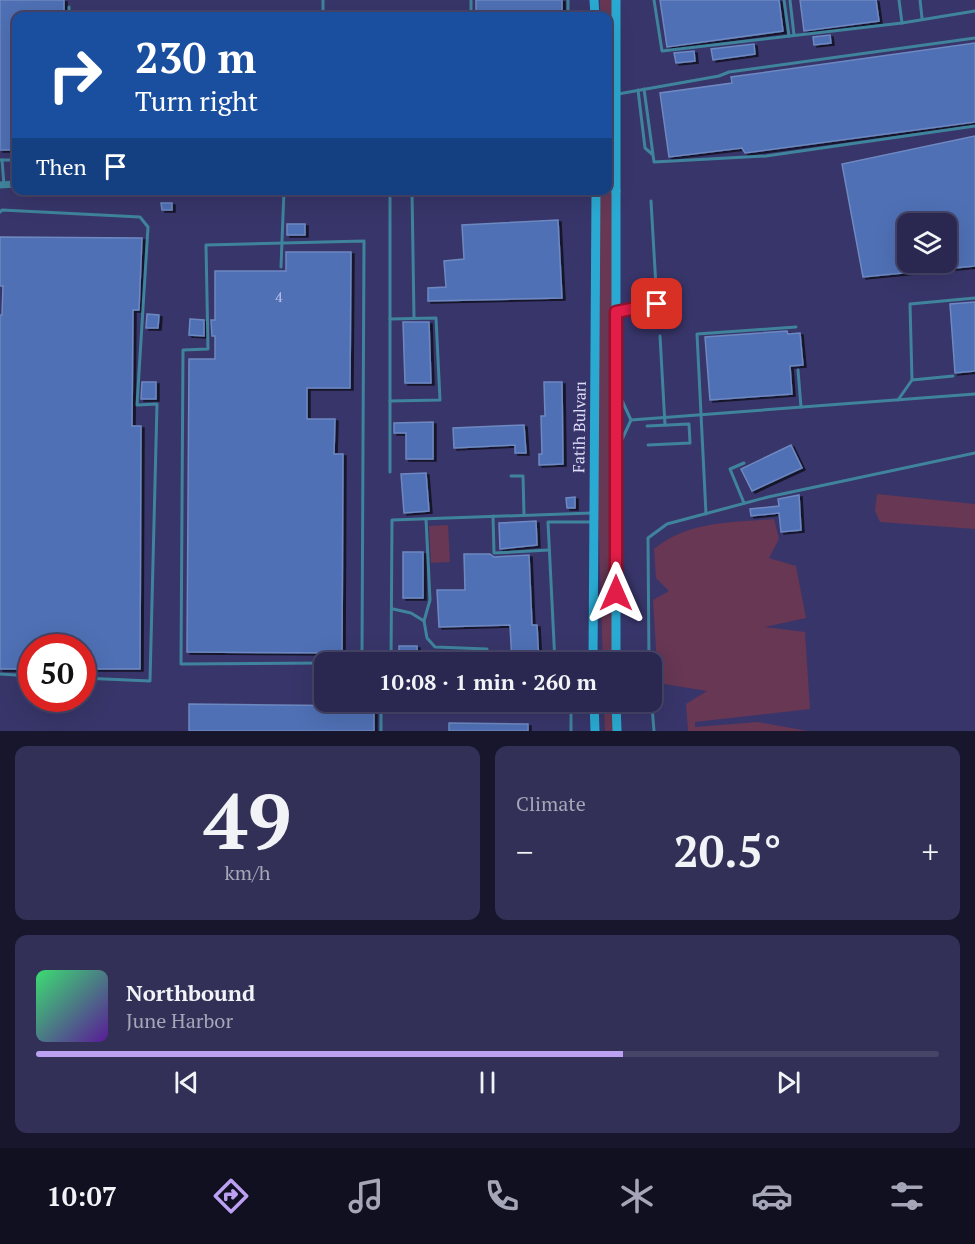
<!DOCTYPE html>
<meta charset="utf-8">
<style>
body{margin:0;font-family:"PT Serif",serif;background:#323057;color:#f1f3f6;height:100vh;display:flex;flex-direction:column;font-size:22px;white-space:nowrap}
*{box-sizing:border-box;margin:0}
p{font-size:20px;color:#a5a6b7}
.icon{flex:none;width:33px;height:33px;fill:none;stroke:currentColor;stroke-width:2;stroke-linecap:round;stroke-linejoin:round}
.map{position:relative;height:731px;overflow:hidden}
.side{display:flex;flex-direction:column;gap:15px;padding:15px;background:#17162c;flex:1}
.side>*{flex:none}
.hud{position:absolute;left:12px;top:12px;width:600px;height:183px;border-radius:12px;box-shadow:0 6px 24px #0002,0 0 0 2px #464467;background:#1a4fa0;color:#fff;overflow:hidden}
.controls{position:absolute;left:897px;top:213px;display:grid;gap:12px}
.controls a{display:grid;place-items:center;width:60px;height:60px;border-radius:12px;background:#2a2850;box-shadow:0 6px 24px #0002,0 0 0 2px #464467;font-size:30px}
.speed{position:absolute;left:18px;top:634px;display:flex;gap:12px;font-size:30px;font-weight:700;text-align:center}
.speed>*{display:grid;place-content:center;width:78px;height:78px;border-radius:50%;background:#2a2850;box-shadow:0 6px 24px #0002,0 0 0 2px #464467;line-height:1}
.speed .limit{border:9px solid #d22;background:#fff;color:#111}
.pin{position:absolute;display:grid;place-items:center;width:51px;height:51px;color:#fff;margin:-26px;border-radius:12px;box-shadow:0 3px 9px #0006}
.me{position:absolute;width:66px;margin:-33px;rotate:0deg;stroke-linejoin:round;filter:drop-shadow(0 0 4px #0008)}
.turn{display:flex;align-items:center;gap:21px;height:126px;padding:0 24px;font-size:27px}
.turn .icon{width:78px;height:78px;stroke-width:2.5}
.turn b{display:block;font-size:42px;line-height:51px}
.then{display:flex;align-items:center;height:57px;padding:0 24px;background:#0003;gap:12px;font-size:22px}
.big{font-size:45px;font-weight:700;line-height:1.1}
.side .widget{flex:1;display:flex;flex-direction:column;justify-content:center;gap:9px;min-width:0;padding:0 21px;border-radius:12px;background:#323057}
.side .dial{align-items:center;gap:0}
.dial b{font-size:78px;line-height:1}
.song{display:flex;align-items:center;gap:18px}
.cover{width:72px;height:72px;border-radius:9px;background:linear-gradient(135deg,hsl(140 70% 55%),hsl(270 70% 35%))}
.played{height:6px;border-radius:3px;background:linear-gradient(90deg,#bca0f2 65%,#464467 65%)}
.keys{display:flex;justify-content:space-around;direction:ltr}
.heat{display:flex;justify-content:space-between;align-items:center;font-size:33px;direction:ltr}
.side .tiles{flex:1;display:grid;gap:15px;grid-template-columns:1fr 1fr}
.widget:last-child{grid-column:span 2}
.trip{position:absolute;left:314px;top:652px;width:348px;height:60px;border-radius:12px;background:#2a2850;box-shadow:0 6px 24px #0002,0 0 0 2px #464467;font-weight:700;line-height:60px;text-align:center}
.tab-bar{display:flex;height:96px;justify-content:space-around;align-items:center;background:#111020;color:#a5a6b7}
.tab-bar .icon{width:42px;height:42px}
.tab-bar .active{color:#bca0f2}
.tab-bar b{font-size:27px;color:#f1f3f6}
.map>svg:first-child{display:block}
.green{fill:#673754}
.building{fill:#4f6fb5;stroke:#6e89c1;stroke-width:1.5;fill-rule:evenodd;filter:url(#shadow)}
.lines{fill:none;stroke-linecap:round;stroke-linejoin:round}
.lane{stroke:#3f849c;stroke-width:3}
.street{stroke:#3f849c;stroke-width:7}
.secondary{stroke:#2aaad2;stroke-width:9}
.route-casing{stroke:#92132f;stroke-width:15}
.route{stroke:#e11d48;stroke-width:10}
.labels{text-anchor:middle;stroke-width:6;stroke-linejoin:round;paint-order:stroke}
.number-label{font-size:14px;fill:#bbc3e9}
.street-label{font-size:16px;fill:#dfdffa;stroke:#38356a}
</style>
<div class="map">
<svg width="975" height="731" viewBox="0 0 975 731">
<defs>
<filter id="shadow"><feDropShadow dx="3" dy="2" stdDeviation="0" flood-color="#0009"/></filter>
</defs>
<rect width="100%" height="100%" fill="#38356a"/>
<g class="green">
<path d="M 600,0 L 612,0 L 612,663 L 603,663 L 598,509 L 599,191 L 608,190 L 608,16 L 600,16 Z"/>
<path d="M 877,494 L 975,504 L 975,529 L 880,522 L 875,511 Z"/>
<path d="M 774,519 L 779,539 L 769,558 L 796,566 L 806,618 L 765,627 L 805,632 L 810,709 L 695,722 L 695,727 L 758,722 L 808,731 L 688,731 L 686,704 L 707,691 L 658,683 L 653,600 L 669,591 L 656,578 L 654,549 C 687,521 733,522 774,519 Z"/>
<path d="M 448,525 L 450,562 L 431,563 L 429,526 Z"/>
<path d="M 604,702 L 614,702 L 615,731 L 605,731 Z"/>
</g>
<g class="building">
<path d="M 0,0 L 64,0 L 64,16 L 16,16 L 16,150 L 0,150 Z"/>
<rect x="476" y="0" width="86" height="16"/>
<path d="M 660,0 L 779,0 L 783,31 L 667,47 Z"/>
<path d="M 800,0 L 876,0 L 879,21 L 804,31 Z"/>
<path d="M 830,35 L 831,43 L 814,45 L 813,37 Z"/>
<path d="M 975,43 L 975,122 L 745,153 L 742,148 L 669,157 L 660,93 L 732,83 L 731,77 Z"/>
<path d="M 754,44 L 755,54 L 713,60 L 711,49 Z"/>
<path d="M 694,51 L 695,61 L 676,63 L 674,53 Z"/>
<path d="M 975,136 L 975,266 L 863,277 L 842,164 ZM 908,224 L 946,224 L 946,262 L 908,262 Z"/>
<path d="M 161,203 L 172,203 L 172,210 L 162,210 Z"/>
<path d="M 558,220 L 562,298 L 428,301 L 428,288 L 446,287 L 444,261 L 464,259 L 462,225 Z"/>
<rect x="287" y="224" width="18" height="11"/>
<path d="M 0,237 L 142,238 L 139,310 L 133,310 L 132,426 L 141,426 L 140,669 L 82,669 L 82,648 L 32,648 L 32,669 L 0,669 L 0,315 L 2,315 L 3,286 L 0,286 Z"/>
<path d="M 286,252 L 351,252 L 350,388 L 307,388 L 307,419 L 335,419 L 334,454 L 343,454 L 342,653 L 187,652 L 189,359 L 215,359 L 215,336 L 212,336 L 211,320 L 215,320 L 215,271 L 286,271 Z"/>
<path d="M 975,302 L 975,371 L 955,373 L 950,304 Z"/>
<path d="M 147,314 L 159,315 L 158,328 L 146,328 Z"/>
<path d="M 190,319 L 204,320 L 204,336 L 189,335 Z"/>
<path d="M 403,322 L 429,322 L 431,383 L 405,383 Z"/>
<path d="M 787,331 L 788,334 L 800,333 L 803,365 L 790,366 L 792,394 L 710,400 L 705,337 Z"/>
<path d="M 142,382 L 156,382 L 156,399 L 141,399 Z"/>
<path d="M 544,382 L 562,382 L 563,464 L 539,465 L 539,454 L 542,454 L 541,416 L 545,416 Z"/>
<path d="M 433,422 L 433,459 L 406,459 L 406,433 L 394,433 L 394,423 Z"/>
<path d="M 524,425 L 526,453 L 515,453 L 515,445 L 454,448 L 453,428 Z"/>
<path d="M 791,445 L 802,468 L 752,491 L 741,469 Z"/>
<path d="M 426,473 L 429,511 L 404,513 L 401,474 Z"/>
<path d="M 799,495 L 801,530 L 781,532 L 779,513 L 751,516 L 750,509 L 779,506 L 778,499 Z"/>
<path d="M 575,497 L 575,508 L 567,508 L 566,498 Z"/>
<path d="M 536,521 L 537,545 L 500,549 L 499,523 Z"/>
<rect x="403" y="552" width="20" height="46"/>
<path d="M 464,554 L 490,554 L 494,557 L 529,555 L 532,625 L 537,625 L 539,663 L 512,663 L 510,625 L 439,627 L 437,590 L 465,590 Z"/>
<rect x="399" y="646" width="18" height="17"/>
<path d="M 189,704 L 374,706 L 374,731 L 189,731 Z"/>
<path d="M 449,723 L 528,724 L 528,731 L 449,731 Z"/>
</g>
<g class="lines">
<g class="lane">
<path d="M 471,0 L 471,16"/>
<path d="M 568,0 L 568,16"/>
<path d="M 654,0 L 662,51 L 902,23 L 899,0"/>
<path d="M 784,0 L 789,36"/>
<path d="M 790,0 L 794,35"/>
<path d="M 920,0 L 922,18"/>
<path d="M 69,7 L 69,16"/>
<path d="M 323,16 L 323,0"/>
<path d="M 902,23 L 975,11"/>
<path d="M 644,89 L 654,162 L 766,156 L 975,126"/>
<path d="M 638,90 L 645,148 L 652,154"/>
<path d="M 618,94 L 719,76 L 729,72 L 975,38"/>
<path d="M 0,160 L 16,160"/>
<path d="M 2,160 L 4,185"/>
<path d="M 412,190 L 414,318"/>
<path d="M 390,198 L 390,472"/>
<path d="M 0,212 L 2,210 L 140,217 L 148,227 L 137,405 L 157,404 L 150,681 L 82,678"/>
<path d="M 281,267 L 284,190"/>
<path d="M 618,312 L 657,304 L 651,201"/>
<path d="M 390,319 L 436,318 L 440,400 L 390,401"/>
<path d="M 660,336 L 665,425"/>
<path d="M 798,370 L 801,407"/>
<path d="M 912,380 L 910,304 L 975,298"/>
<path d="M 898,400 L 912,380 L 953,376"/>
<path d="M 631,420 L 975,394"/>
<path d="M 647,426 L 689,424 L 690,443 L 648,445"/>
<path d="M 619,446 L 631,420 L 619,394"/>
<path d="M 744,463 L 730,469 L 744,503"/>
<path d="M 511,476 L 523,476 L 524,515"/>
<path d="M 706,514 L 697,334 L 796,327"/>
<path d="M 493,516 L 494,553 L 549,550"/>
<path d="M 393,609 L 411,613 L 424,621 L 427,638 L 435,647 L 487,649 L 487,663"/>
<path d="M 424,621 L 430,600 L 426,519"/>
<path d="M 324,663 L 181,664 L 183,350 L 208,349 L 206,245 L 364,241 L 362,654 L 356,663 L 330,663"/>
<path d="M 391,663 L 392,520 L 592,513"/>
<path d="M 555,663 L 548,522 L 592,522"/>
<path d="M 649,663 L 648,538 L 667,524 L 768,497 L 975,453"/>
<path d="M 0,674 L 32,676"/>
<path d="M 651,694 L 654,731"/>
<path d="M 571,705 L 571,731"/>
<path d="M 381,731 L 381,704"/>
</g>
<path class="street" d="M 0,185 L 16,184"/>
<g class="secondary">
<path d="M 594,0 L 595,16"/>
<path d="M 616,0 L 616,663"/>
<path d="M 608,179 L 616,191"/>
<path d="M 593,663 L 596,190"/>
<path d="M 594,702 L 595,731"/>
<path d="M 616,702 L 617,731"/>
</g>
</g>
<g class="lines">
<g class="route-casing">
<path id="route" d="M 616,593 L 616,312 L 657,304"/>
</g>
<use href="#route" class="route"/>
</g>
<g class="labels">
<g class="number-label">
<text x="279" y="302">4</text>
</g>
<g class="street-label">
<text transform="translate(579 427) rotate(-89)" y="6">Fatih Bulvarı</text>
</g>
</g>
</svg>
<div class="controls">
<a><svg class="icon" aria-label="layers" viewBox="0 0 24 24"><path d="M12 4l9 5-9 5-9-5zM3 14l9 5 9-5"/></svg></a>
</div>
<div class="speed"><div class="limit">50</div></div>
<div class="pin" style="left:657px;top:304px;background:#d93025"><svg class="icon" aria-label="arrive" viewBox="0 0 24 24"><path d="M6 21V4h12l-3 4 3 4H6"/></svg></div>
<svg class="me" style="left:616px;top:593px" viewBox="-20 -20 40 40"><path d="M0-17L14 15 0 8-14 15z" fill="#e11d48" stroke="#fff" stroke-width="4"/></svg>
<div class="trip">10:08 · 1 min · 260 m</div>
<div class="hud">
<div class="turn"><svg class="icon" aria-label="right" viewBox="0 0 24 24"><path d="M7 20v-9h11M14 6l5 5-5 5"/></svg><div><b>230 m</b>Turn right</div></div>
<div class="then">Then<svg class="icon" aria-label="arrive" viewBox="0 0 24 24"><path d="M6 21V4h12l-3 4 3 4H6"/></svg></div>
</div>
</div>
<section class="side">
<div class="tiles">
<div class="widget dial"><b>49</b><p>km/h</p></div>
<div class="widget"><p>Climate</p>
<div class="heat"><a>−</a><b class="big">20.5°</b><a>+</a></div>
</div>
<div class="widget">
<div class="song"><i class="cover"></i><div><b>Northbound</b><p>June Harbor</p></div></div>
<div class="played"></div>
<div class="keys"><svg class="icon" aria-label="previous" viewBox="0 0 24 24"><path d="M18 5L8 12l10 7zM5 5v14"/></svg><svg class="icon" aria-label="pause" viewBox="0 0 24 24"><path d="M8 5v14M16 5v14"/></svg><svg class="icon" aria-label="next" viewBox="0 0 24 24"><path d="M6 5l10 7-10 7zM19 5v14"/></svg></div>
</div>
</div>
</section>
<nav class="tab-bar">
<b>10:07</b>
<svg class="icon active" aria-label="directions" viewBox="0 0 24 24"><path d="M12 3l9 9-9 9-9-9zM9 14v-3h6M13 9l2 2-2 2"/></svg>
<svg class="icon" aria-label="music" viewBox="0 0 24 24"><path d="M9 18V5l10-2v13"/><circle cx="6" cy="18" r="3"/><circle cx="16" cy="16" r="3"/></svg>
<svg class="icon" aria-label="phone" viewBox="0 0 24 24"><path d="M5 4h4l2 5-3 2q2 4 5 5l2-3 5 2v4C11 20 4 13 5 4z"/></svg>
<svg class="icon" aria-label="climate" viewBox="0 0 24 24"><path d="M12 3v18M4 7l16 10M4 17L20 7"/></svg>
<svg class="icon" aria-label="car" viewBox="0 0 24 24"><path d="M5 17H2v-5l4-1 3-4h7l3 4 3 1v5h-3M9 17h6M6 11h13"/><circle cx="7" cy="17" r="2"/><circle cx="17" cy="17" r="2"/></svg>
<svg class="icon" aria-label="filters" viewBox="0 0 24 24"><path d="M4 7h16M4 17h16"/><circle cx="9" cy="7" r="2"/><circle cx="15" cy="17" r="2"/></svg>
</nav>
